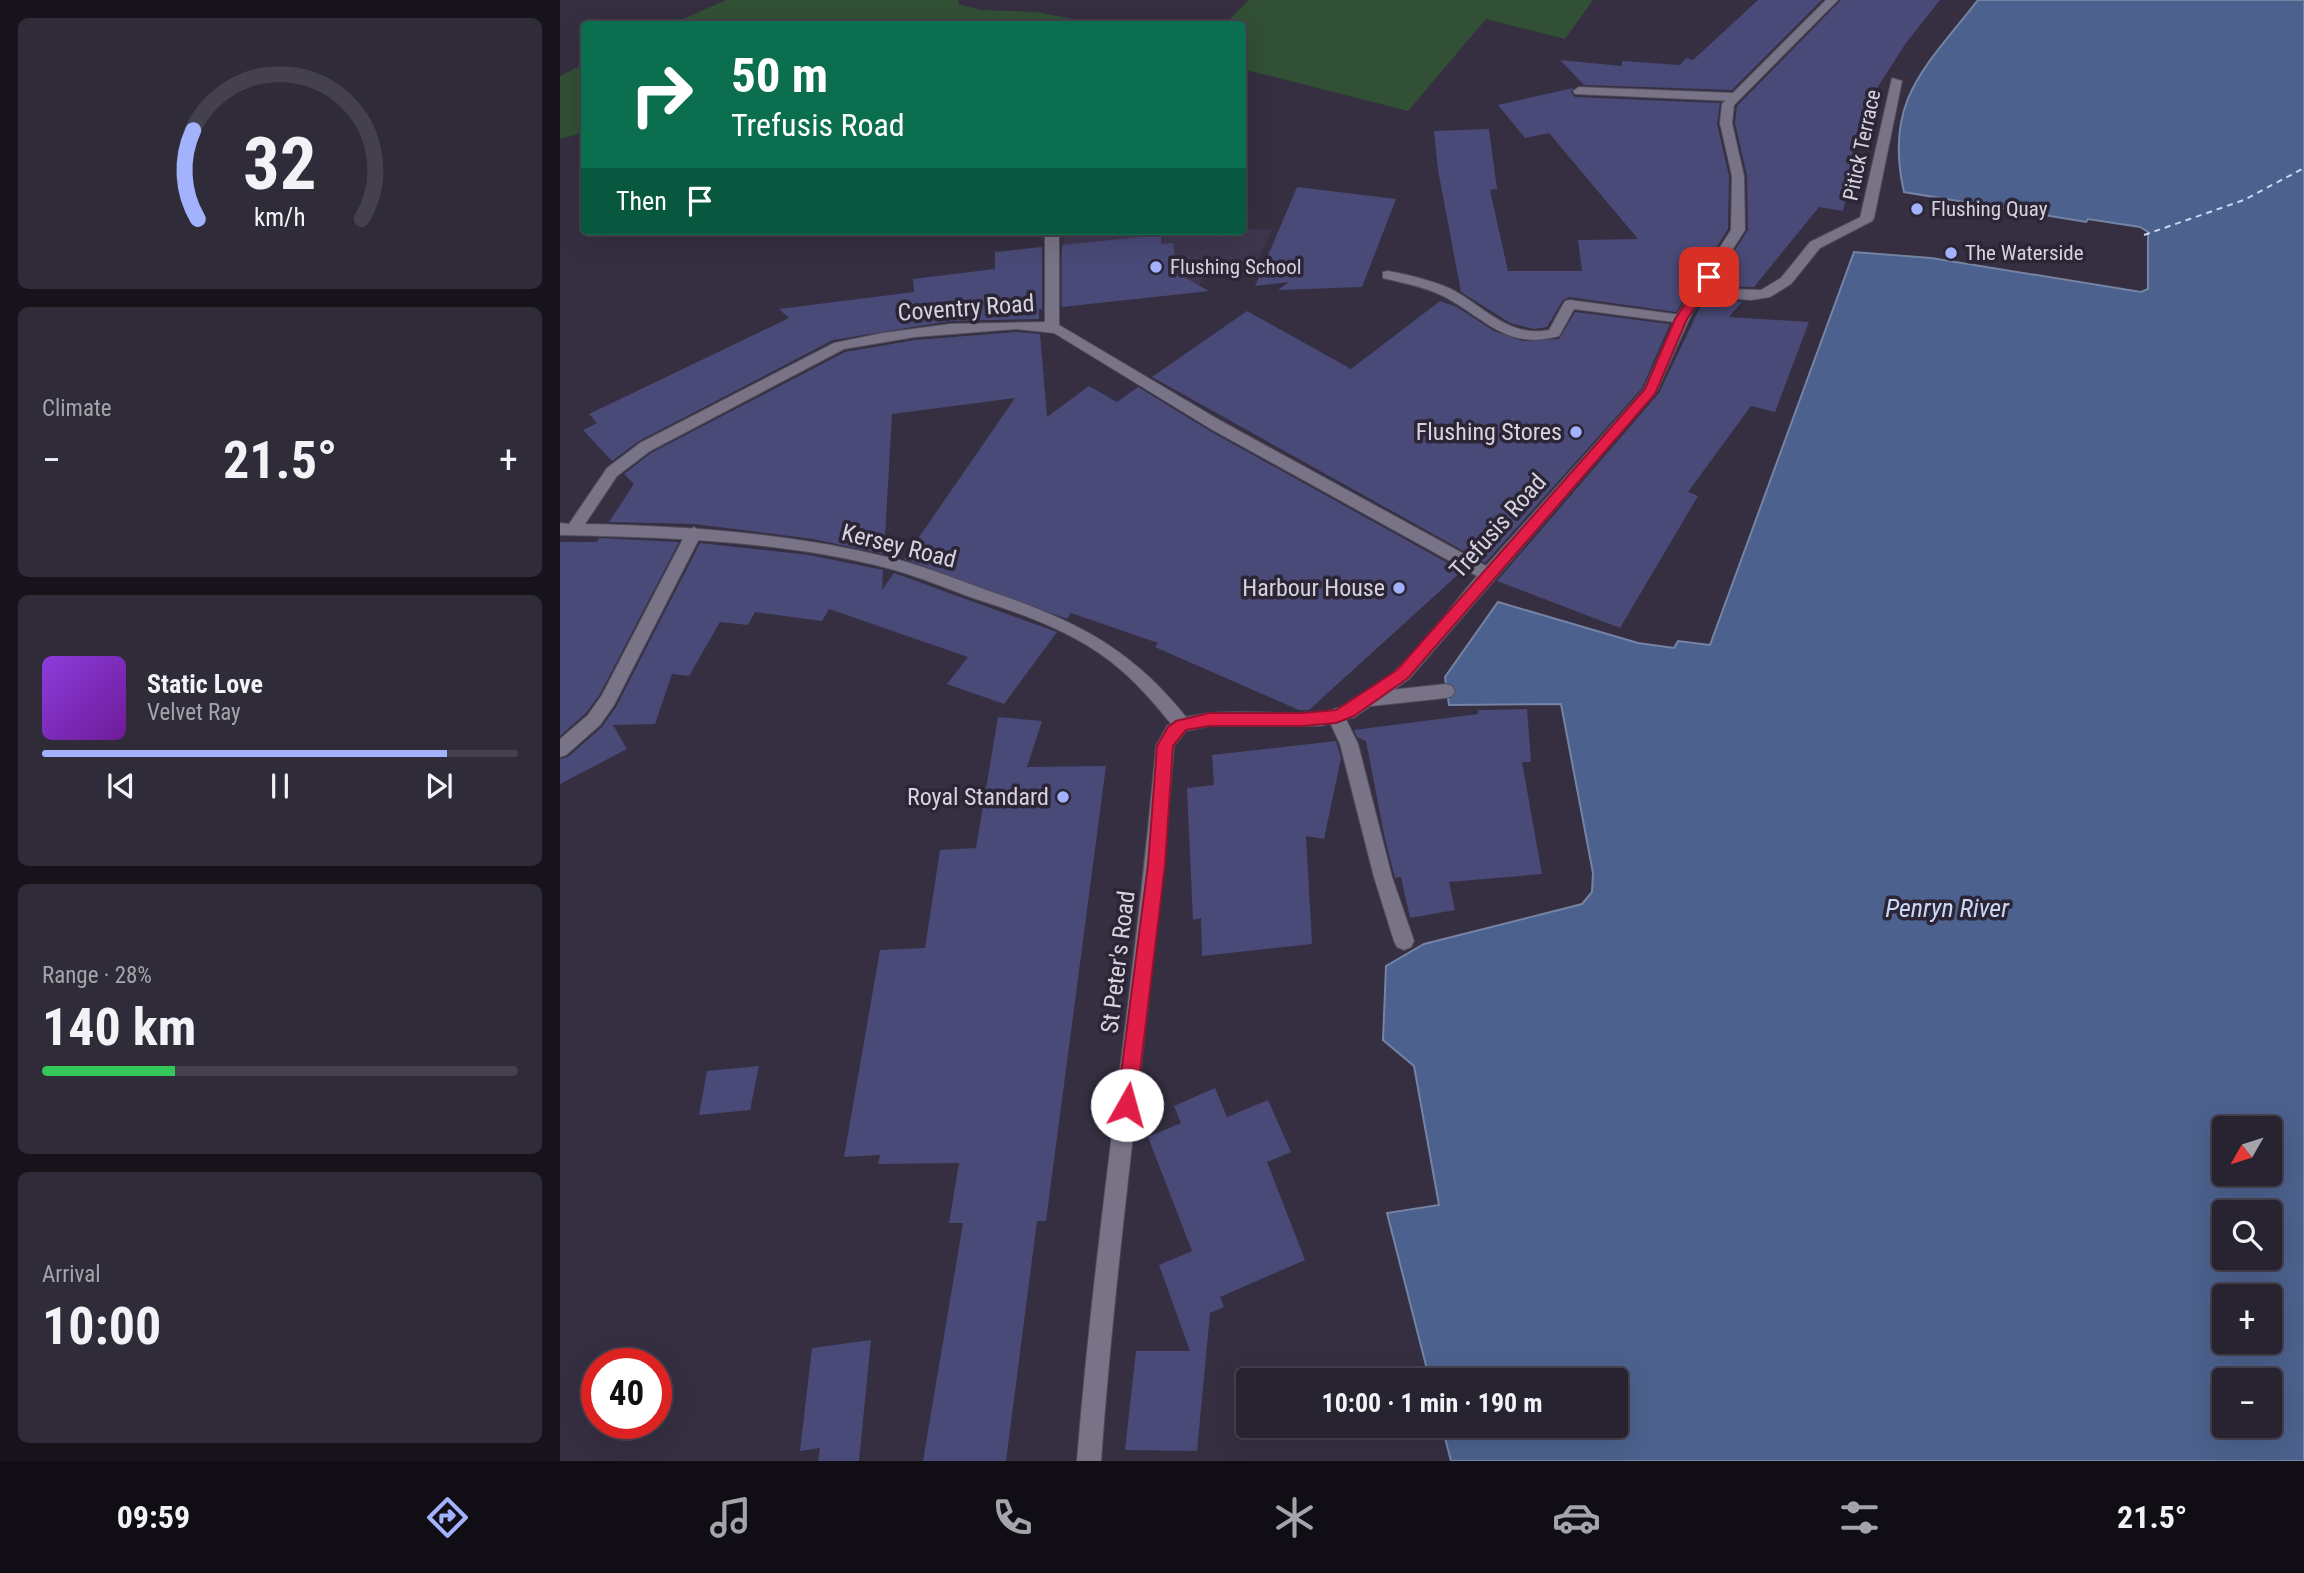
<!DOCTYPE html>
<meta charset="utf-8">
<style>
body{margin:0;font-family:"Roboto Condensed",sans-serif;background:#302b39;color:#f1f3f6;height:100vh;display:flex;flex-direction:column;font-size:26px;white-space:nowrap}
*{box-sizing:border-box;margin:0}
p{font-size:23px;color:#a5a4ab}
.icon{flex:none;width:38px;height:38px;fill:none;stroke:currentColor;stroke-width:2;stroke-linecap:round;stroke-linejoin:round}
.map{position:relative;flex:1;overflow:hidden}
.sheet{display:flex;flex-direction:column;gap:18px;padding:18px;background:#16131b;width:560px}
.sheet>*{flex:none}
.banner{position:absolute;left:21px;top:21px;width:665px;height:214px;border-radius:7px;box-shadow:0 7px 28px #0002,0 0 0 2px #44404d;background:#0b6e4f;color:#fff;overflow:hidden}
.needle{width:46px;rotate:231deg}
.buttons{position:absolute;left:1652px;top:1116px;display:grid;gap:14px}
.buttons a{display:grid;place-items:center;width:70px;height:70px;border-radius:7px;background:#282331;box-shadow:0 7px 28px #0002,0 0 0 2px #44404d;font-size:35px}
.speed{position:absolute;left:21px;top:1348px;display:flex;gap:14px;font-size:35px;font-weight:700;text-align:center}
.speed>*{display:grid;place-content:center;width:91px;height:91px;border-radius:50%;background:#282331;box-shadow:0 7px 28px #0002,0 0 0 2px #44404d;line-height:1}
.speed .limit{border:10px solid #d22;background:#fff;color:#111}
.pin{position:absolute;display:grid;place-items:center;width:60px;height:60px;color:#fff;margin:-30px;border-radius:14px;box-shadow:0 4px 10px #0006}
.me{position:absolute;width:77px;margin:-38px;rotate:7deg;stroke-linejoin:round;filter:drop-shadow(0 0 5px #0008)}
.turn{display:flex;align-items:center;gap:24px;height:147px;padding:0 35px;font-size:32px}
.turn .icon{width:91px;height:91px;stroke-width:2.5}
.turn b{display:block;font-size:49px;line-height:60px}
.then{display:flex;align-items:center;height:66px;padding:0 35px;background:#0003;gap:14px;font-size:26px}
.big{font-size:52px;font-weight:700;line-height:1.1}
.sheet .widget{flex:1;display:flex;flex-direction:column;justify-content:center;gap:10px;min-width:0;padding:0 24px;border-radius:10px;background:#302b39}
.sheet .dial{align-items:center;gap:0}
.dial svg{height:182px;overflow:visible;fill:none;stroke:#44404d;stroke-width:7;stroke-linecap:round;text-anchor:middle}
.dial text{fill:#f1f3f6;stroke:none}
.song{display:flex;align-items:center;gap:21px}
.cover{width:84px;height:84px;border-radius:10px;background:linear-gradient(135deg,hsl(270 70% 55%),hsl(280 70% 35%))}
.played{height:7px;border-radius:4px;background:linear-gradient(90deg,#a2b2fd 85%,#44404d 85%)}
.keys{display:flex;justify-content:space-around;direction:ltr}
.heat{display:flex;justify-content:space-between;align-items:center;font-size:38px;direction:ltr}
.charge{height:10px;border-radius:5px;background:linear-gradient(90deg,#34c759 28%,#44404d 0)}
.trip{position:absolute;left:676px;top:1368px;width:392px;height:70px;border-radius:7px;background:#282331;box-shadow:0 7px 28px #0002,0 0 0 2px #44404d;font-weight:700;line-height:70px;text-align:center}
.tabs{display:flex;height:112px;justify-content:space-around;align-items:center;background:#100e14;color:#a5a4ab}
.tabs .icon{width:49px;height:49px}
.tabs .active{color:#a2b2fd}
.tabs b{font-size:32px;color:#f1f3f6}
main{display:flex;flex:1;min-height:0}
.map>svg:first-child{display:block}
.built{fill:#3e364e}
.green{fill:#325036}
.water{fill:#4c618d;stroke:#7583a5;stroke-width:2;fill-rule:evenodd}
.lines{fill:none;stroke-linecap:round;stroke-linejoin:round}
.ferry{stroke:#cbd8f5;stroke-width:2;stroke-dasharray:6 5;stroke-linecap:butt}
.building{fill:#494a77}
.service-casing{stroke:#514c5a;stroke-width:2}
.minor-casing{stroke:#514c5a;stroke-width:2}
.tertiary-casing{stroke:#514c5a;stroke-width:2}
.service{fill:#797387;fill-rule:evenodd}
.minor{fill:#797387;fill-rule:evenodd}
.tertiary{fill:#797387;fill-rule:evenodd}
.route{fill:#e11d48;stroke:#92132f;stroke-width:2}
.poi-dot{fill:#a2b2fd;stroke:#2b2536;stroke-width:2.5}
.labels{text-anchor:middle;stroke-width:7;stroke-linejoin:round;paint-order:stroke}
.far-street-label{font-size:21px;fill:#d6d3de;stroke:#2b2536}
.far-poi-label{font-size:21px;fill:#d6d3de;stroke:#2b2536;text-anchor:start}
.street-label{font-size:24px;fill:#d6d3de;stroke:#2b2536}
.poi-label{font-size:24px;fill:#d6d3de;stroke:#2b2536;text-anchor:end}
.water-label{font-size:26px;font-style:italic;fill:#cbd8f5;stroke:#2b2536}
</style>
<main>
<section class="sheet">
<div class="widget dial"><svg viewBox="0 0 100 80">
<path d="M14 69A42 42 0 1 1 86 69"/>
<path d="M14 69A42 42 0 0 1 12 30" stroke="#a2b2fd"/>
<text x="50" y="56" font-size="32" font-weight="700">32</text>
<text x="50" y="72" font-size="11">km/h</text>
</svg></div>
<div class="widget"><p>Climate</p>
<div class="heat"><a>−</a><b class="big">21.5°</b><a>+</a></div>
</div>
<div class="widget">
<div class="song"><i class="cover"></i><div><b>Static Love</b><p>Velvet Ray</p></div></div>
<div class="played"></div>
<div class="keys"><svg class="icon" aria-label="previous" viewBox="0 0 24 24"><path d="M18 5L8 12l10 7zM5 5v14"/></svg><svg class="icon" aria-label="pause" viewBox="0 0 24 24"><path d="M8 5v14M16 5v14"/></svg><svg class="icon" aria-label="next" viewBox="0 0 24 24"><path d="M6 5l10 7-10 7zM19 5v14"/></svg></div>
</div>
<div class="widget"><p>Range · 28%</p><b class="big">140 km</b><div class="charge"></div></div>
<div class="widget"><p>Arrival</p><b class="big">10:00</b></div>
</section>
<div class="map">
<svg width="1744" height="1461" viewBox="0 0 1744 1461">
<rect width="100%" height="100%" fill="#352f41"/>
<path class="built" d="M 683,228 L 712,230 L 690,276 L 646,271 L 636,293 L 497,306 L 498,263 L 506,231 L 682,231 Z"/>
<g class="green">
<path d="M 166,0 L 399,0 L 398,4 L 421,10 L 476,12 L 540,24 L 112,24 Z"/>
<path d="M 689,0 L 1033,0 L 1005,39 L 926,19 L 848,111 L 683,69 L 682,24 L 665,24 Z"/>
<path d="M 24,64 L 24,132 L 0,139 L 0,76 Z"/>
</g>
<path class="water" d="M 1418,0 L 1744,0 L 1744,1461 L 891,1461 L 882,1426 L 1055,1426 L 1055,1381 L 870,1381 L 827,1213 L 879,1205 L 854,1066 L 823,1040 L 826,966 L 864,944 L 1022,904 L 1032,892 L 1033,873 L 1001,704 L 889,705 L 885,677 L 938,602 L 1078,643 L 1114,648 L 1118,641 L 1150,645 L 1294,252 L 1371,258 L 1581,292 L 1588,289 L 1588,232 L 1580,227 L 1528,219 L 1526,222 L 1344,192 C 1323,100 1366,67 1418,0 ZM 1664,1129 L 1710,1129 L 1710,1174 L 1664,1174 ZM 1664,1213 L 1710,1213 L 1710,1258 L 1664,1258 ZM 1664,1297 L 1710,1297 L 1710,1342 L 1664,1342 ZM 1664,1381 L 1710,1381 L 1710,1426 L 1664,1426 Z"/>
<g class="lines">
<path class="ferry" d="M 1584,235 L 1684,200 L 1744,168"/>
</g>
<g class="building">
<path d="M 1198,0 L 1262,0 L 1172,90 L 1024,85 L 1000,60 L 1062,66 L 1062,61 L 1120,65 L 1126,58 L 1133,60 Z"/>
<path d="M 1281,0 L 1380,0 L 1346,43 L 1308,102 L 1283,211 L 1259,207 L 1194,287 L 1152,286 L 1188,230 L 1187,176 L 1175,123 L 1177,106 Z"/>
<path d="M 1013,88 L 1011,92 L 1015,97 L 1160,103 L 1157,124 L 1169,176 L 1168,229 L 1116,312 L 1009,297 L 1003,300 L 987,327 L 974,329 L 950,323 L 901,292 L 878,170 L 874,131 L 929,129 L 937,189 L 930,190 L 948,271 L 1022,271 L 1018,240 L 1078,239 L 989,133 L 965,138 L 938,105 Z"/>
<path d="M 737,187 L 836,199 L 802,287 L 718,290 L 729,282 L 695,286 Z"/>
<path d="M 601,235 L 601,244 L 613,243 L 617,273 L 649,291 L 502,307 L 502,245 Z"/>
<path d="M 482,247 L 482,309 L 479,309 L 479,319 L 390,321 L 273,340 L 79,441 L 52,461 L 23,430 L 37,423 L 29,414 L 229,318 L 219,309 L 354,292 L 353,279 L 435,269 L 435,252 Z"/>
<path d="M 1144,299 L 1182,302 L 1169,317 L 1249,322 L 1215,412 L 1191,406 L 1128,492 L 1138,496 L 1060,628 L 937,581 L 1099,393 Z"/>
<path d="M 880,301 L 897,307 L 934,331 L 963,341 L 999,339 L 1015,312 L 1110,324 L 1082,388 L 925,563 L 592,377 L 687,311 L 791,369 Z"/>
<path d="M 456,332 L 480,334 L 487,417 L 529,386 L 557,402 L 578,387 L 650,431 L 902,571 L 749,710 L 739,710 L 595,647 L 598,643 L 511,613 L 507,619 L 344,559 L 455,398 L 332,414 L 324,554 L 253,539 L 134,524 L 49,522 L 74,484 L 64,474 L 91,453 L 285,352 L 355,340 Z"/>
<path d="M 39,538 L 119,542 L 40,694 L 26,713 L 0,736 L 0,542 L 37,542 Z"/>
<path d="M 140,543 L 249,555 L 323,570 L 322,590 L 334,573 L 497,632 L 444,704 L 387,684 L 408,657 L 269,609 L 262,621 L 195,612 L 188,625 L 160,622 L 129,676 L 112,674 L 95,724 L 53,725 L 67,749 L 0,784 L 0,759 L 8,757 L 42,727 L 56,707 Z"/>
<path d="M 967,709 L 971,762 L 962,762 L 982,874 L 889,882 L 895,910 L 850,918 L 841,877 L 835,878 L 824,834 L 806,741 L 797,737 L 794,730 L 918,714 L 918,710 Z"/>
<path d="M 438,717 L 482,721 L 467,767 L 546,766 L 486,1221 L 477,1221 L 446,1461 L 363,1461 L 403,1223 L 389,1223 L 399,1163 L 318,1164 L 320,1155 L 284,1157 L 320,950 L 365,948 L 380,850 L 416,848 Z"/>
<path d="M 776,741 L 781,758 L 764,839 L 746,836 L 752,944 L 642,956 L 641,918 L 633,920 L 627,788 L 654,785 L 652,755 Z"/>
<path d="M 199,1066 L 190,1110 L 139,1115 L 147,1071 Z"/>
<path d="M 655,1088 L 667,1117 L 708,1100 L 731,1152 L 707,1162 L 745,1260 L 660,1297 L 664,1307 L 650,1313 L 637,1451 L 565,1450 L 576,1351 L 630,1351 L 599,1265 L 632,1251 L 588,1137 L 621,1123 L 614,1106 Z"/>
<path d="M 311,1340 L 299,1461 L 258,1461 L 260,1448 L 240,1451 L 252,1348 Z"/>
</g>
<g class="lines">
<g class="service-casing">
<g id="service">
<path d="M 1019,87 L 1173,93 L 1179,97 L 1173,101 L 1015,94 L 1013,91 Z"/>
<path d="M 1307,214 L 1314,218 L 1312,221 L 1260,248 L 1231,284 L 1210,297 L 1191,300 L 1138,296 L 1131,292 L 1138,288 L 1201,290 L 1221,278 L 1250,242 Z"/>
<path d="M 828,271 C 849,275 871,280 891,289 C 924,306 948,338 989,330 L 1005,301 L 1010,300 L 1121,315 L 1128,319 L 1121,323 L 1014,309 L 999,336 C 944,351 924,316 881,295 C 862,286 843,283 823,278 L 823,272 Z"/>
<path d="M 134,527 L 142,533 L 54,705 L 40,725 L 6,755 L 0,757 L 0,739 L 28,715 L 42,695 L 126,533 Z"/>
<path d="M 886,684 L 892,686 L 895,691 L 892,696 L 886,698 L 811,706 L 805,704 L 802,699 L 805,694 L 811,692 Z"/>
<path d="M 776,709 L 782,711 L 798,744 L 832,877 L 854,941 L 851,947 L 844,950 L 837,947 L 834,941 L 814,877 L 780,744 L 767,716 L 770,711 Z"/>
</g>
</g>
<g class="minor-casing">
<g id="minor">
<path d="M 1266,0 L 1278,0 L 1174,105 L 1172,123 L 1184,176 L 1185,230 L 1132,313 L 1097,391 L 849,679 L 795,717 L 760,726 L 649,726 L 622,732 L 616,730 C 596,705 576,681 550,661 C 511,631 463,614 416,599 C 388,589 360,577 331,569 C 225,541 109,537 0,535 L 0,523 L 9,524 L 47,468 L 80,443 L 274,343 L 323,333 L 390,324 L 485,322 L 485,231 L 499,231 L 499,325 L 661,421 L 926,566 L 1084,389 L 1118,313 L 1171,230 L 1172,176 L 1160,123 L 1162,104 ZM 456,329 L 494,333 L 651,429 L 917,576 C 878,621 823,706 759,712 C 714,716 670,707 626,717 C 565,641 507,618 418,587 C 388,576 358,564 327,557 C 229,533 125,526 25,524 L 57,476 L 90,451 L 284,349 L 355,337 Z"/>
<path d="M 1332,78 L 1342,81 L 1314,218 L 1307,222 L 1300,218 Z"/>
</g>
</g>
<g class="tertiary-casing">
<path id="tertiary" d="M 622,718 L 628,720 L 631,725 L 614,746 C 595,985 558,1222 541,1461 L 517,1461 C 536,1222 575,985 596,746 L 607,726 Z"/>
</g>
<use href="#service" class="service"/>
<use href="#minor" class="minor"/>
<use href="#tertiary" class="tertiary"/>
</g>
<path class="route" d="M 1145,274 L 1155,277 L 1127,319 L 1095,394 L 848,678 L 794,716 L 776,723 L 742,726 L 649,726 L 626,730 L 613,746 L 605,865 L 576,1105 L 574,1111 L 567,1114 L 560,1111 L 557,1105 L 588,865 L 597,746 L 608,727 L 616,721 L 649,713 L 742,713 L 776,710 L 837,670 L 1085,389 L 1115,319 Z"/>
<g class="poi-dot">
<circle cx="1357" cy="209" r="7"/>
<circle cx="1391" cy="253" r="7"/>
<circle cx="596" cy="267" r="7"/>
<circle cx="1016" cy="432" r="7"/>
<circle cx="839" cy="588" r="7"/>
<circle cx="503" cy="797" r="7"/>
</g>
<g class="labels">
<g class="far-street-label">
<text transform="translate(1302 145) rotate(-78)" y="7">Pitick Terrace</text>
</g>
<g class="far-poi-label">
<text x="1371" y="216">Flushing Quay</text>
<text x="1405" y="260">The Waterside</text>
<text x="610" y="274">Flushing School</text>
</g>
<g class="street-label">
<text transform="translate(406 308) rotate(-4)" y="8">Coventry Road</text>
<text transform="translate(938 526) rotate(-48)" y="8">Trefusis Road</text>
<text transform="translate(339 546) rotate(14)" y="8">Kersey Road</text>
<text transform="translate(558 962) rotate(-83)" y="8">St Peter's Road</text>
</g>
<g class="poi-label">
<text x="1002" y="440">Flushing Stores</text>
<text x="825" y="596">Harbour House</text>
<text x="489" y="805">Royal Standard</text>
</g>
<g class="water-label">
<text x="1387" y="917">Penryn River</text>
</g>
</g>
</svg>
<div class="buttons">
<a><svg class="needle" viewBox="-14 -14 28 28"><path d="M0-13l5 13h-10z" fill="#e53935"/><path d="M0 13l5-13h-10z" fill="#a5a4ab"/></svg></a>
<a><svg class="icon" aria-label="search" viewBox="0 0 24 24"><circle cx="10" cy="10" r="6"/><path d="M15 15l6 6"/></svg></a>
<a>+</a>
<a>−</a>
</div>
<div class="speed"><div class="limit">40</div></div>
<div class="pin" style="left:1149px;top:277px;background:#d93025"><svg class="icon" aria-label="arrive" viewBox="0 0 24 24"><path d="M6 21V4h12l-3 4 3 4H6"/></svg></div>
<svg class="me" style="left:567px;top:1105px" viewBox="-20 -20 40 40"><circle r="19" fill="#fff"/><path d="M0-13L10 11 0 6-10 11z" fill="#e11d48"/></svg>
<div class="trip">10:00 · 1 min · 190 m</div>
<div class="banner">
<div class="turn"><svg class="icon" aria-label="right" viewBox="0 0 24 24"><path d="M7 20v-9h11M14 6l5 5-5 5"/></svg><div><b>50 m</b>Trefusis Road</div></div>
<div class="then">Then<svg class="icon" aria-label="arrive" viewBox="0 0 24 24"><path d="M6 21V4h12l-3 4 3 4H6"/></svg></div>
</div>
</div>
</main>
<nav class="tabs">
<b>09:59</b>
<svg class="icon active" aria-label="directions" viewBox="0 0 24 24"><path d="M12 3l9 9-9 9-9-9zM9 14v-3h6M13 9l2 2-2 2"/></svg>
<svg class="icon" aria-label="music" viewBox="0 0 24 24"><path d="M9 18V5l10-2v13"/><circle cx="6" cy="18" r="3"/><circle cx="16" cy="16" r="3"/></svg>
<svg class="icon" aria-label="phone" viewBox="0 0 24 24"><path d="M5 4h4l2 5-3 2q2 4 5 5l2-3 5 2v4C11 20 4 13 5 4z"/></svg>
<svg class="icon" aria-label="climate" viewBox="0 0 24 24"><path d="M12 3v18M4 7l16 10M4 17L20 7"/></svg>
<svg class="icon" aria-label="car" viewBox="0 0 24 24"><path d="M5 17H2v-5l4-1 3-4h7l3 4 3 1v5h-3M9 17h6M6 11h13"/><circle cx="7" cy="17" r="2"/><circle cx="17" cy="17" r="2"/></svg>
<svg class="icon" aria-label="filters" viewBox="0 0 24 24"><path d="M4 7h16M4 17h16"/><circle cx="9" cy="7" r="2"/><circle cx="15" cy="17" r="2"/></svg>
<b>21.5°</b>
</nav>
